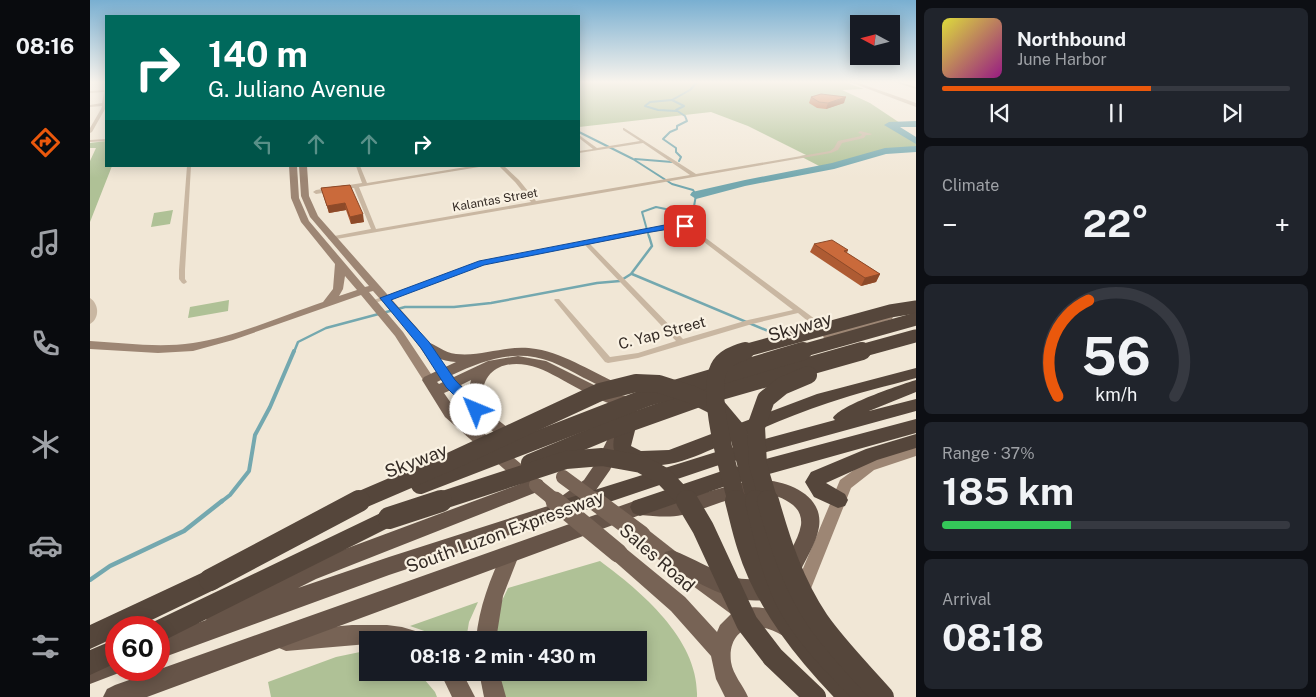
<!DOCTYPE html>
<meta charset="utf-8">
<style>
body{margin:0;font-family:"Public Sans",sans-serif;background:#20242c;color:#f1f3f6;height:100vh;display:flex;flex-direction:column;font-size:19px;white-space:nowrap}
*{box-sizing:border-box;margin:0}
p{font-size:16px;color:#9ea1a6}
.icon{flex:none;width:28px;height:28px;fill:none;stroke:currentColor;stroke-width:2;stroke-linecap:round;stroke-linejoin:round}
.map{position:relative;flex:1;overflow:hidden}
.panel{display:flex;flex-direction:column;gap:8px;padding:8px;background:#0d0f14;width:400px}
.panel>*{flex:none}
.hud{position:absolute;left:15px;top:15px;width:475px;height:152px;border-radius:0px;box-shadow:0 2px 12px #0003;background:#00695c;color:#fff;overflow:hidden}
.needle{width:32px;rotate:277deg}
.controls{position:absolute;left:760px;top:15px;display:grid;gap:10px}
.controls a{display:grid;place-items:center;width:50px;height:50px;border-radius:0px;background:#171b24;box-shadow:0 2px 12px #0003;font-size:25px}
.speed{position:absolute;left:15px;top:616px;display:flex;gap:10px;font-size:25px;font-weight:700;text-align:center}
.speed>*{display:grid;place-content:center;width:65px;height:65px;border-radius:50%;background:#171b24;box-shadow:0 2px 12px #0003;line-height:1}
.speed .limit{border:8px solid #d22;background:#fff;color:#111}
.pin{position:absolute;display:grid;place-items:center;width:42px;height:42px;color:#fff;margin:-21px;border-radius:10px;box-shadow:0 2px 8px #0006}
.me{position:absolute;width:55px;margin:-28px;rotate:315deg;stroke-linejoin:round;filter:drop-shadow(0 0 4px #0008)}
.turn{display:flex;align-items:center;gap:18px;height:105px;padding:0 20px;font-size:22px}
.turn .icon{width:65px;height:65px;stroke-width:2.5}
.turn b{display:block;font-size:35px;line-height:42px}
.lanes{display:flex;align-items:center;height:48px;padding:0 20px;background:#0003;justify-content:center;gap:25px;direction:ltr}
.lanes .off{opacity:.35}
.big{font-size:38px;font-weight:700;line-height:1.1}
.panel .tile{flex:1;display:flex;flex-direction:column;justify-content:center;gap:8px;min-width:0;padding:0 18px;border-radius:8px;background:#20242c}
.panel .dial{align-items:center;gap:0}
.dial svg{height:130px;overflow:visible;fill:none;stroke:#363941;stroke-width:7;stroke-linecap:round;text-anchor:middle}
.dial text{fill:#f1f3f6;stroke:none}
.song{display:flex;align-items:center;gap:15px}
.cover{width:60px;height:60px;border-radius:8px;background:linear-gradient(135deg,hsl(60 70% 55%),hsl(310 70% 35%))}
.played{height:5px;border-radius:2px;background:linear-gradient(90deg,#ea580c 60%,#363941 60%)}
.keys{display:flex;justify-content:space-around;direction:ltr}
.heat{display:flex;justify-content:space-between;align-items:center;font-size:28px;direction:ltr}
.charge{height:8px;border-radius:4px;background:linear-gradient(90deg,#34c759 37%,#363941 0)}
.trip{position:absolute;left:269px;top:631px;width:288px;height:50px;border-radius:0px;background:#171b24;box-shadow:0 2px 12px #0003;font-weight:700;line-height:50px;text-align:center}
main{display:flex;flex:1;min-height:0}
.tab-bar{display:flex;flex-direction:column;width:90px;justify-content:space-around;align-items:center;background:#090b0e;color:#9ea1a6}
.tab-bar .icon{width:35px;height:35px}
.tab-bar .on{color:#ea580c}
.tab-bar b{font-size:22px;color:#f1f3f6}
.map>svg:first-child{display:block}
.green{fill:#afc196}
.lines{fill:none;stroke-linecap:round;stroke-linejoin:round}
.stream-far3{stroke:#74a8af;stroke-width:2}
.stream-far2{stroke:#74a8af;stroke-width:2.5}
.stream-far1{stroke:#74a8af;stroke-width:4}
.stream{stroke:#74a8af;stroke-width:4.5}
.river{fill:#74a8af;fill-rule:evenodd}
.minor{fill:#c9b7a2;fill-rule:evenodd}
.tertiary{fill:#c9b7a2;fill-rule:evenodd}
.secondary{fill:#9d8674;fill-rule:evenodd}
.primary{fill:#776355;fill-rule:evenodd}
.trunk{fill:#665448;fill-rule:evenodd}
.motorway{fill:#55463b;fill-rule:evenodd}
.primary-bridge-far1{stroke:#776355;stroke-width:14}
.primary-bridge{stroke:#776355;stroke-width:19}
.motorway-bridge-far2{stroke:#55463b;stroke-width:13}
.motorway-bridge-far1{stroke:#55463b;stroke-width:18}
.motorway-bridge{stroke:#55463b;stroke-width:22}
.wall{fill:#ae5b33}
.shaded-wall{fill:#8d4a29}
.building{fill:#ca6a3b;stroke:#8d4a29}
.route{fill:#1a73e8;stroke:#114b97}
.labels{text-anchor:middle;stroke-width:4.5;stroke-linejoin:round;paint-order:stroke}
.far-street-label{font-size:12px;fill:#342b25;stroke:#f9f1e2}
.street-label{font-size:15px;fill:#342b25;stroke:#f9f1e2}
.near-street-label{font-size:18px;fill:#342b25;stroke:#f9f1e2}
</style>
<main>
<nav class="tab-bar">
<b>08:16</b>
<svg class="icon on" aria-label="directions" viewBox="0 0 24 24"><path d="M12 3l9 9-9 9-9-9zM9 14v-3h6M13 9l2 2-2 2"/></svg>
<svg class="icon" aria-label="music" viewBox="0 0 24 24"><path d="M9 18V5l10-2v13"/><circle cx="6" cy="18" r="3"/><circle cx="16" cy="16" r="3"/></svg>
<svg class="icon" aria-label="phone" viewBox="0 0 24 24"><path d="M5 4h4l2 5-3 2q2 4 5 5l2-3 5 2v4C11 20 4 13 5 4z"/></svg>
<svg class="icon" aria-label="climate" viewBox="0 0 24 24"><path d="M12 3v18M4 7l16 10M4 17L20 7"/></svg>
<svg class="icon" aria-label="car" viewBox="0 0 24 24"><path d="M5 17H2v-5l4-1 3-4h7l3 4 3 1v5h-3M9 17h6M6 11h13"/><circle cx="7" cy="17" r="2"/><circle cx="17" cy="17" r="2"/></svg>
<svg class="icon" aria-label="filters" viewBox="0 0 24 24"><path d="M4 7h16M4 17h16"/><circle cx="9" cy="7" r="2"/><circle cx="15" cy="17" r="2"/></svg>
</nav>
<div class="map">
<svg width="826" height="697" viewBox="0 0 826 697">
<rect width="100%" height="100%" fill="#f1e7d6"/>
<g class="green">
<path d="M 489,81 L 752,81 L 774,89 L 752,90 L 780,103 L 810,123 L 799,126 L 826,142 L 826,146 L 793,152 L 771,160 L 733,168 L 710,156 L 716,155 L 658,126 L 621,112 L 489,127 Z"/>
<path d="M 16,141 L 16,166 L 22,166 L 0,222 L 0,161 L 6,148 L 0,148 L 0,143 Z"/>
<path d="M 83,210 L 80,224 L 61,227 L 64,213 Z"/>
<path d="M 139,300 L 138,311 L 98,318 L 100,307 Z"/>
<path d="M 510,561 C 552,592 609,640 607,697 L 410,697 L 404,673 L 548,672 L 548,640 L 404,640 L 408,609 L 418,588 Z"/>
<path d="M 388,602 L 379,622 L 376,640 L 352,640 L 340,633 L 320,626 Z"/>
<path d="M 270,652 L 277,652 L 278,672 L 329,673 L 345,692 L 347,697 L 181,697 L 178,682 L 246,657 Z"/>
</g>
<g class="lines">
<g class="stream-far3">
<path d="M 582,100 L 560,102 L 555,106 L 568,110 L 587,111"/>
<path d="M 489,132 L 543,159 L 582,184 L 603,190 L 606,195 L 603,212 L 595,213 L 566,207 L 552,212 L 559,237"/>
<path d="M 545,159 L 582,162"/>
<path d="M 589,161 L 591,157 L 586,152 L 586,148 L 573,139 L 580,132 L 587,129 L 587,126 L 597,121 L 595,116 L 586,110 L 594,106 L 582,100 L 600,90 L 608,81"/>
</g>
<g class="stream-far2">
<path d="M 542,274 L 690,336"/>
<path d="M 204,352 L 208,342 L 236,328 L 315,307 L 364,307 L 401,303 L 507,283 L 530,281 L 541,274 L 562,246 L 559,236"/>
</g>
<path class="stream-far1" d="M 131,502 L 140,495 L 159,471 L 165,435 L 180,407 L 204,351"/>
<path class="stream" d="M 0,580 L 20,566 L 94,531 L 132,501"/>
<g class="river">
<path d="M 826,121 L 826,127 L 810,127 L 826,137 L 826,144 L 794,125 L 799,122 Z"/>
<path d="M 826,146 L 826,152 L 796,154 L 744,169 L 655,186 L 606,199 L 600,195 L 602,192 L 655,180 L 742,163 L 795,148 Z"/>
</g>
<g class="minor">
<path d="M 801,81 L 806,81 L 826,87 L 826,89 Z"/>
<path d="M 16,90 L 16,105 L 15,109 L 2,132 L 0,133 L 0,128 L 11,109 L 12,106 L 0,107 L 0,105 L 12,103 L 14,92 L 0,93 L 0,91 Z"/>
<path d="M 534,128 L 606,174 L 740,151 L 744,148 L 748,141 L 771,136 L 772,134 L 768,133 L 770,131 L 782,134 L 780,135 L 776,135 L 774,138 L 752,143 L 748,150 L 741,153 L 241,240 L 238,238 L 239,237 L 281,229 L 264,188 L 226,194 L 223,192 L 226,190 L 272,183 L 266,166 L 270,166 L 277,183 L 382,166 L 395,166 L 269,187 L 286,229 L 441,202 L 425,182 L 409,166 L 414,166 L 429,180 L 446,201 L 600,175 L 553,143 L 489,153 L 489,151 L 503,149 L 489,138 L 489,135 L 507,148 L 550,141 L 533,130 L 533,128 Z"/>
<path d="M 16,139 L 16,141 L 0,142 L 0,140 Z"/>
<path d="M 97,166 L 101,166 L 95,270 L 95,279 L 97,282 L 94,284 L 92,283 L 89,279 L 89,270 Z"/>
<path d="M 590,223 L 601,227 L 737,328 L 738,330 L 737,332 L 731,332 L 708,313 L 662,324 L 548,358 L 518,363 L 515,362 L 465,301 L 464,300 L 465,299 L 469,299 L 520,357 L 548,353 L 586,341 L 495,245 L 393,265 L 285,303 L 281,303 L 280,302 L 281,301 L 390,262 ZM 590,227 L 597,229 L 703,310 L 658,320 L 593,339 L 500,244 Z"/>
<path d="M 0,298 C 9,304 10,318 0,324 Z"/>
</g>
<path class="tertiary" d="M 757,81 L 763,81 L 826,103 L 826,107 Z"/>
<g class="secondary">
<path d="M 199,166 L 207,166 L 209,198 L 219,221 L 275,287 L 279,286 L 220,217 L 211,196 L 209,166 L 217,166 L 219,196 L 228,216 L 327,328 L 358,370 L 360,373 L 358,376 L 350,376 L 319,332 L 283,291 L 279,292 L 313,332 L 345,380 L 343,383 L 335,383 L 305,336 L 271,295 L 143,340 L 103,351 L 68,353 L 0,349 L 0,341 C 34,343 69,348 103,343 C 143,338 194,315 233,302 L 243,289 L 245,264 L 211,222 L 201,198 ZM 255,276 L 267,290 L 249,296 L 253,289 Z"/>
<path d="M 798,314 L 802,315 L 803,317 L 802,319 L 738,341 L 733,337 L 734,335 Z"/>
<path d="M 826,446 L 826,456 L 784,470 L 761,488 L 718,596 L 712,598 L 706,596 L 704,590 L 750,480 L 775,462 Z"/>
</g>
<g class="primary">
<path d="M 335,341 C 346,344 354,353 366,354 C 394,357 416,344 446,349 C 477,354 504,374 534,386 L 536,389 L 534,392 L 524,392 C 503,384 483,371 462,362 C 426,348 394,360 362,375 L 364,377 L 398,361 L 428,356 L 456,361 L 520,393 L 547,398 L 549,402 L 547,406 C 520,414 474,377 448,368 C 418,357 388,368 393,404 L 393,408 L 428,436 L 430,440 L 428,444 L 423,446 L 418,444 L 382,414 L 361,390 L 354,393 L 365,409 L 442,473 L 444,478 L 442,483 L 436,485 L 430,483 L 355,417 L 332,380 L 334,377 L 366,362 C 352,361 337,356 329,345 ZM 351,380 L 353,382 L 349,384 L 347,382 ZM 381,380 L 378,392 L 371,385 Z"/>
<path d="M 551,527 L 557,529 L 594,558 L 597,564 L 594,570 L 588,572 L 582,570 L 545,541 L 542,535 L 545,529 Z"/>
<path d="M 528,545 L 534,547 L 595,597 L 627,632 L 630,625 L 641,614 L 603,586 L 601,580 L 603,574 L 610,571 L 617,574 L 653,600 L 655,609 C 671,603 688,613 703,620 L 706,627 L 703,634 L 696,637 C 689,634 682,629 674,628 C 652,624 638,639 641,662 C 643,675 653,685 658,697 L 635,697 L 626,679 L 621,656 L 581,611 L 522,559 L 519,553 L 522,547 Z"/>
<path d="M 420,547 L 426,549 L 429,555 L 413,596 L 406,640 L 386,640 C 389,607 400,579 414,549 Z"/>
<path d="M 262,625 L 297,625 L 312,627 L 332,633 L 335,640 L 278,640 L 278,644 L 196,651 L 189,648 L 186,641 L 189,634 L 196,631 Z"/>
<path d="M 350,672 L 372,672 L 385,697 L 362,697 Z"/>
<path d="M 389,672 L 409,672 L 416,697 L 394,697 Z"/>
</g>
<g class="trunk">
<path d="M 531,422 L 537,424 L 539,428 L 520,470 L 506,490 L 470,518 L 299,575 L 69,659 L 69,637 L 116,620 L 119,612 L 212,565 L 446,478 L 452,480 L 455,485 L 452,490 L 226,579 L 208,588 L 299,557 L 458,506 L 494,480 L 507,461 L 525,424 Z"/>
<path d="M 669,480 C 695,480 734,494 729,527 C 726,545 714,561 707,578 L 700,581 L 693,578 L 690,571 C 696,556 708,542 711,525 C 712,517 709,510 703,505 C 671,479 626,507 592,515 C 579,518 564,516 550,515 L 57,697 L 13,697 L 17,689 L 25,685 L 550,499 L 587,500 L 654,482 Z"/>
<path d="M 582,550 C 604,558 624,572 647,578 C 662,581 678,577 689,582 L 692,589 L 689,596 C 651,612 609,582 575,566 L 572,559 L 575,552 Z"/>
<path d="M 26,652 L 26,670 L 34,671 L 0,684 L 0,662 Z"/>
</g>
<g class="motorway">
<path d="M 826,368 L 826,378 C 797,386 767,393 738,403 C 701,415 665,432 629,446 C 614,453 596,461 579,464 C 565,467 530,467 524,450 C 521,440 529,420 534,411 L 540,409 L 546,411 L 549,415 L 541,446 L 551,451 L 579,450 L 727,394 Z"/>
<path d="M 826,380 L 826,392 L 779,411 L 826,399 L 826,411 L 626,466 L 466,520 L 459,517 L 456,511 L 459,505 L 466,502 L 626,452 L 745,420 L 743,418 C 750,405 810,385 826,380 Z"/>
<path d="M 826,419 L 826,433 L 636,486 L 550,516 L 543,513 L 540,507 L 543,501 L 635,470 Z"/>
<path d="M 826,434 L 826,448 L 787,460 L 736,483 L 755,494 L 758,500 L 755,506 L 748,508 L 724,497 L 715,482 L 721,472 L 776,449 Z"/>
<path d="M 299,509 L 306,512 L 309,518 L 306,524 L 77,639 L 69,643 L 69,628 L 59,628 L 61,623 Z"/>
<path d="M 120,569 L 128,572 L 131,580 L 128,588 L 45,628 L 26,628 L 26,637 L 0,649 L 0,625 Z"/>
<path d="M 26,639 L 26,663 L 0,675 L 0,650 Z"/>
</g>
<g class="primary-bridge-far1">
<path d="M 473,477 L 507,502"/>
<path d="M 446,485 L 467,502"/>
</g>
<g class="primary-bridge">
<path d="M 465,501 L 528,553"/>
<path d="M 505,501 L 551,535"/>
</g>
<g class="motorway-bridge-far2">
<path d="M 650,352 L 800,311 L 826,307"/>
<path d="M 708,352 L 826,319"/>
<path d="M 767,352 L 825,336"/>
</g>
<g class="motorway-bridge-far1">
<path d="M 440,463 L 519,430 L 620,394 L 772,351"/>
<path d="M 330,485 L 558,397 L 713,351"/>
<path d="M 266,502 L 357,463 L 510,392 L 546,383 L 569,384 L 603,395 L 627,407 L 648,432 L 666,502"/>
<path d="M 347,502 L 476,460 L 512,457 L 551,464 L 573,476 L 598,502"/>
<path d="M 647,502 C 639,473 616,394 629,368 C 634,358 645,354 655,351"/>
<path d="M 679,502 L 668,465 L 666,427 L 676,399 L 692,386 L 718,375"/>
</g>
<g class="motorway-bridge">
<path d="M 597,501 L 613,528 L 657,623 L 683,657 L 725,697"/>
<path d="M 646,501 C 650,516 653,531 658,546 C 676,604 717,654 759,697"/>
<path d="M 666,501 C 674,534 681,569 696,600 C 715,637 747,667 776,697"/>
<path d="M 678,501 C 690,543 703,584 728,621 C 747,648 771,672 793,697"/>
<path d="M 299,518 L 351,501"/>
<path d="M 120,580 L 269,501"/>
</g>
</g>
<g class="wall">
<path d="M 721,97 L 754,103 L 736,109 L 727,108 L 719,103 Z"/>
<path d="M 260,185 L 274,222 L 261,224 L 256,210 L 239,213 L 231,188 Z"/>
<path d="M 724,244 L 758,250 L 757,253 L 790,274 L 786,282 L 771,286 L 720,252 Z"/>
</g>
<g class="shaded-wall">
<path d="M 756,97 L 754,103 L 736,109 L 738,103 Z"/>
<path d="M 255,203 L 256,210 L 239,213 L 237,206 Z"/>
<path d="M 273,214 L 274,222 L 261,224 L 260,217 Z"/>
<path d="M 790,274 L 786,282 L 771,286 L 775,278 Z"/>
</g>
<g class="building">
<path d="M 731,94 L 756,97 L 738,103 L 729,102 L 721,97 Z"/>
<path d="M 260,185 L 273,214 L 260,217 L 255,203 L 237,206 L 231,188 Z"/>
<path d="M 742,240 L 758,250 L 754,251 L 790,274 L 775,278 L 724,244 Z"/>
</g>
<linearGradient id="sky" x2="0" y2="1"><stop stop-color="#79afd1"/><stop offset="0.46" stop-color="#f9f4ed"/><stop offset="1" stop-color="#f9f4ed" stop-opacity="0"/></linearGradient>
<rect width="826" height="178" fill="url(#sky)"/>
<path class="route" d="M 585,223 L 595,224 L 600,226 L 595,229 L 585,228 L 555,233 L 394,265 L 301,300 L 339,342 L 365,380 L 391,407 L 393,410 L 391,413 L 382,413 L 356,387 L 331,348 L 290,298 L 389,261 Z"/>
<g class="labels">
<g class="far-street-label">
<text transform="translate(405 200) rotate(-10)" y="4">Kalantas Street</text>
</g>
<g class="street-label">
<text transform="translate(572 333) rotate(-15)" y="5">C. Yap Street</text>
</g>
<g class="near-street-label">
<text transform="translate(710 327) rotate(-16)" y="6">Skyway</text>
<text transform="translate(326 461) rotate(-21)" y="6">Skyway</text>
<text transform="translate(415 532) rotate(-20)" y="6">South Luzon Expressway</text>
<text transform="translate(567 558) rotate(41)" y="6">Sales Road</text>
</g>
</g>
</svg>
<div class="controls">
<a><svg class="needle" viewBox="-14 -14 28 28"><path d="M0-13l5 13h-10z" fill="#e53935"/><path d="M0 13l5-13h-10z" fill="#9ea1a6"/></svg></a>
</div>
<div class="speed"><div class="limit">60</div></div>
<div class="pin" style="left:595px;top:226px;background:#d93025"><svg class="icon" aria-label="arrive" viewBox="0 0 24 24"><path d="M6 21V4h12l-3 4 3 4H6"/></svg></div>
<svg class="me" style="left:386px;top:410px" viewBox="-20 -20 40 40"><circle r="19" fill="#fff"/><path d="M0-13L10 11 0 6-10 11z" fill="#1a73e8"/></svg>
<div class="trip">08:18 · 2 min · 430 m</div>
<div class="hud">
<div class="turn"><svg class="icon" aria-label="right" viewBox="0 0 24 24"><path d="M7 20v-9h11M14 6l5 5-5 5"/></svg><div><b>140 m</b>G. Juliano Avenue</div></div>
<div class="lanes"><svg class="icon off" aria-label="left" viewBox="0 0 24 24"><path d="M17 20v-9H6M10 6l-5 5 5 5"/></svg><svg class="icon off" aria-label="ahead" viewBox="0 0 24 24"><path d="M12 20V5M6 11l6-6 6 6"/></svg><svg class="icon off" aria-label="ahead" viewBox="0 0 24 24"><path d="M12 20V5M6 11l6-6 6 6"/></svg><svg class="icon" aria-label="right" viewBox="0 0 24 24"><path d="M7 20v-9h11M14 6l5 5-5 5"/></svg></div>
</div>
</div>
<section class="panel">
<div class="tile">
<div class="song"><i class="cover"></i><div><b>Northbound</b><p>June Harbor</p></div></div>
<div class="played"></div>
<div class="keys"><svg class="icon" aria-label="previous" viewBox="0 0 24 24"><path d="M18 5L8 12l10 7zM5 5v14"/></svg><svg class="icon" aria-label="pause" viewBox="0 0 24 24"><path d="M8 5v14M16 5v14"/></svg><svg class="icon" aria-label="next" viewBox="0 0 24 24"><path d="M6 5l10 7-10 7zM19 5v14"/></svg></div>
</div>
<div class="tile"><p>Climate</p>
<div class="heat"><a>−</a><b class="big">22°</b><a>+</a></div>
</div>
<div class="tile dial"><svg viewBox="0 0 100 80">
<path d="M14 69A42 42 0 1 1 86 69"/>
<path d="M14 69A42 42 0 0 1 33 10" stroke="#ea580c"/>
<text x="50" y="56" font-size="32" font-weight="700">56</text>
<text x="50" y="72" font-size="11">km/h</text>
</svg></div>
<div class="tile"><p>Range · 37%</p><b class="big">185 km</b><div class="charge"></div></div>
<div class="tile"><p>Arrival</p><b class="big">08:18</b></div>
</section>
</main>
